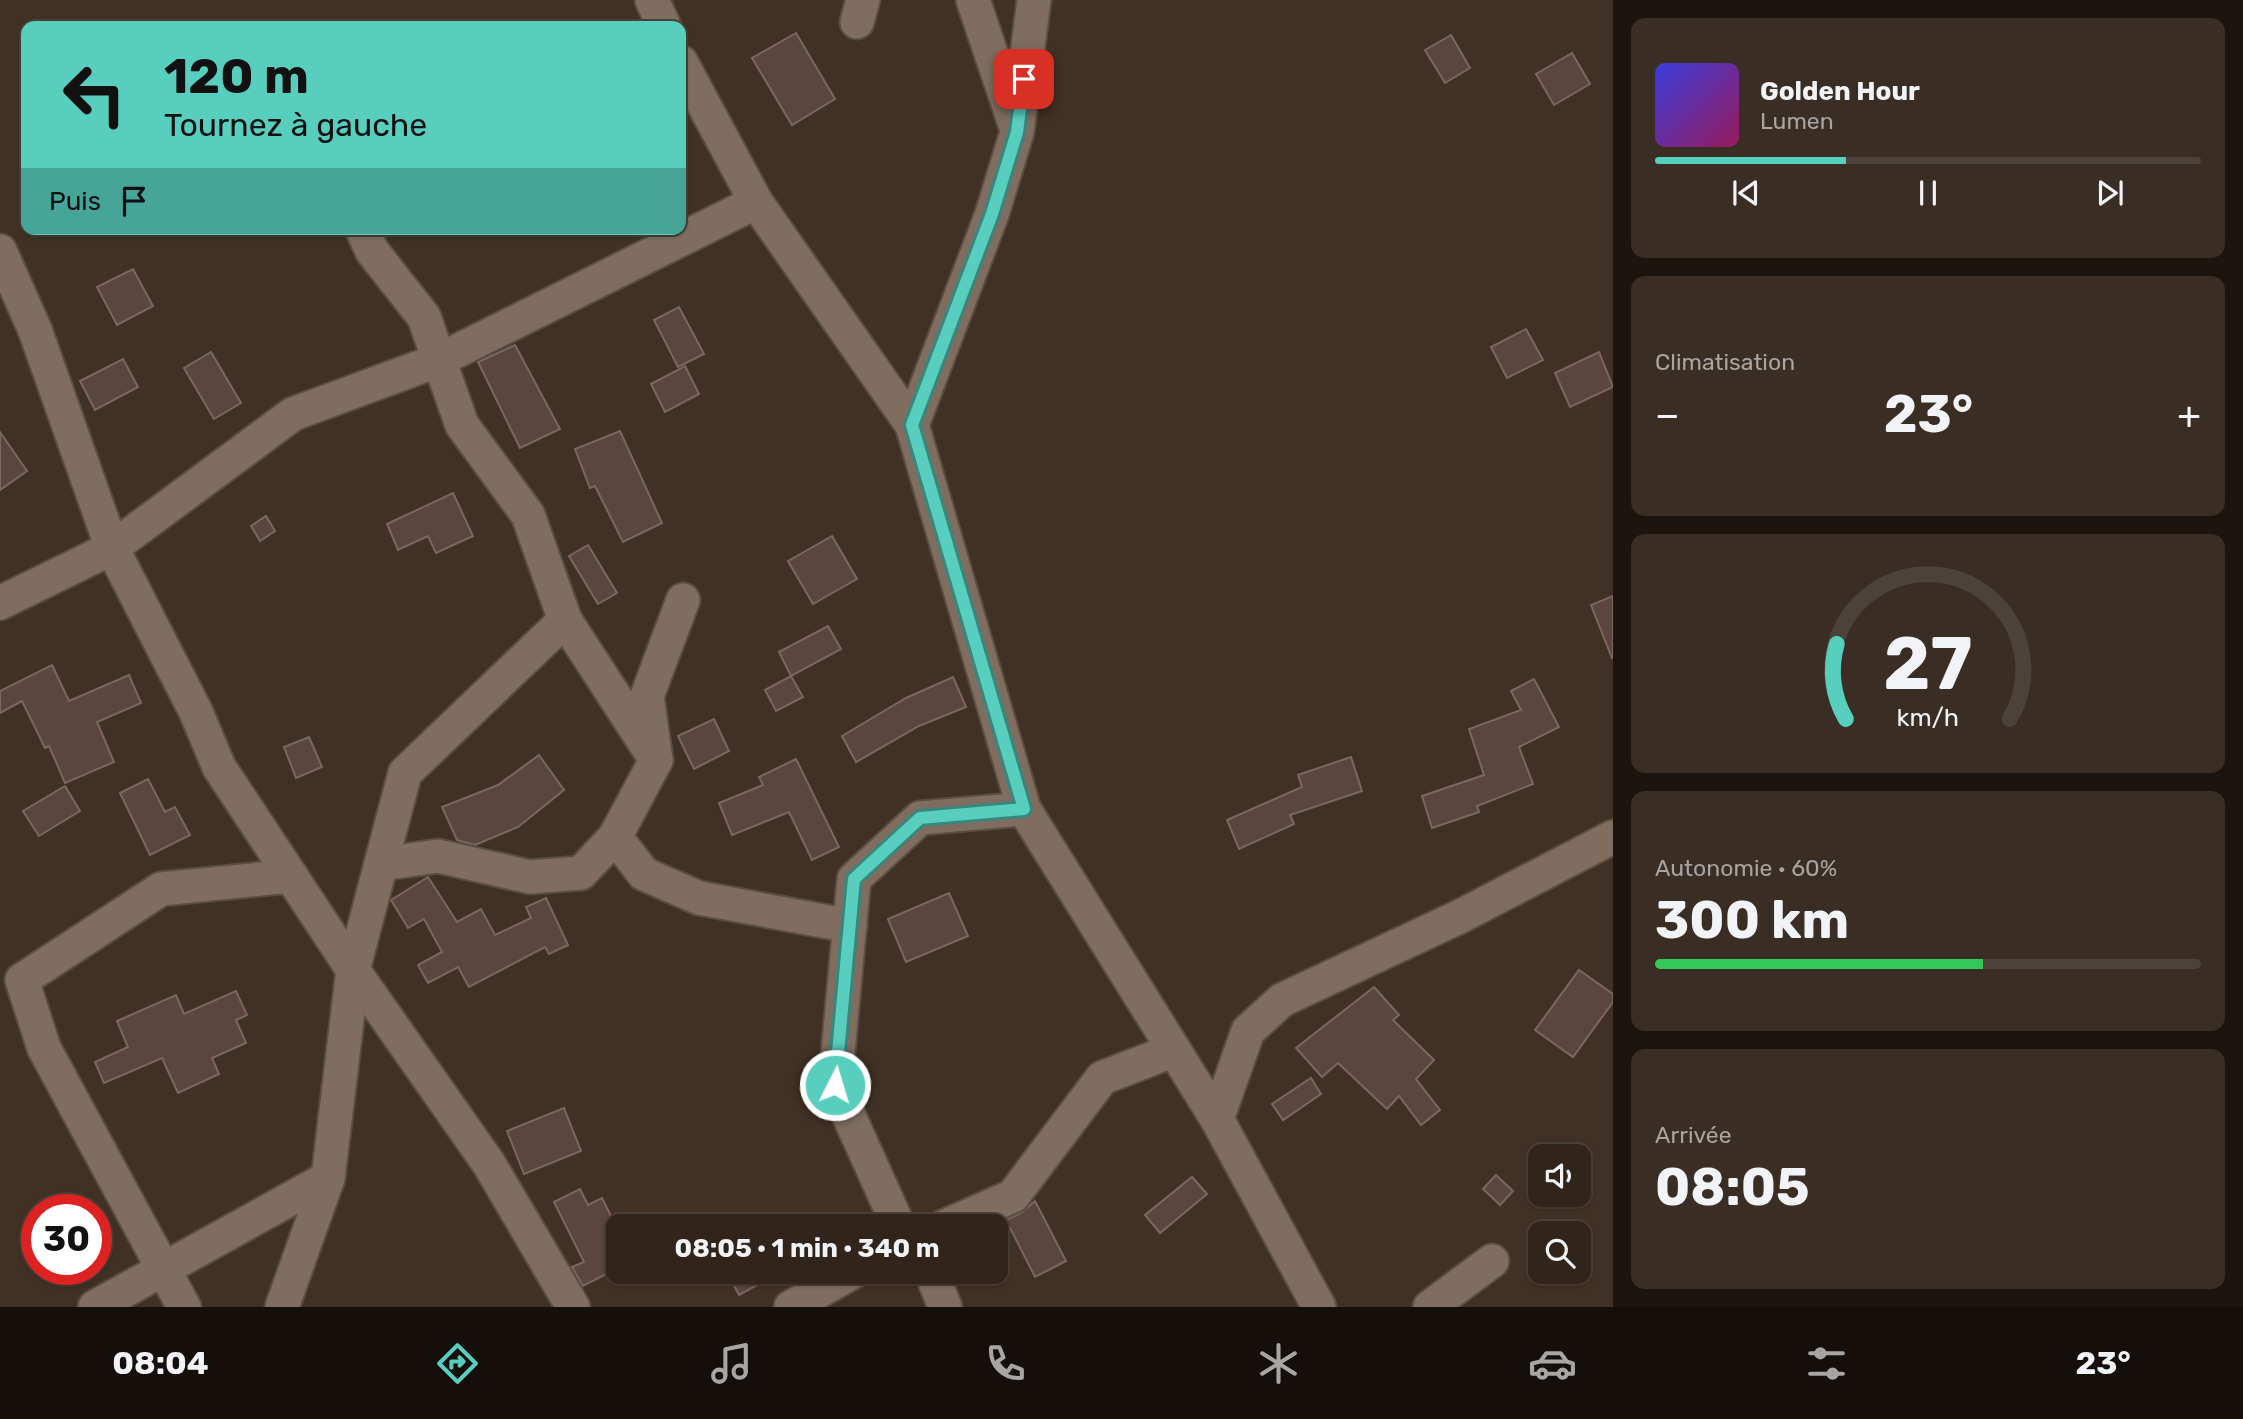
<!DOCTYPE html>
<html lang="fr">
<meta charset="utf-8">
<style>
body{margin:0;font-family:Rubik,sans-serif;background:#392d24;color:#f1f3f6;height:100vh;display:flex;flex-direction:column;font-size:26px;white-space:nowrap}
*{box-sizing:border-box;margin:0}
p{font-size:23px;color:#a8a5a3}
.icon{flex:none;width:38px;height:38px;fill:none;stroke:currentColor;stroke-width:2;stroke-linecap:round;stroke-linejoin:round}
.map{position:relative;flex:1;overflow:hidden}
.sheet{display:flex;flex-direction:column;gap:18px;padding:18px;background:#1b140f;width:630px}
.sheet>*{flex:none}
.hud{position:absolute;left:21px;top:21px;width:665px;height:214px;border-radius:14px;box-shadow:0 2px 5px #0004,0 0 0 2px #4c423a;background:#58cebf;color:#111;overflow:hidden}
.controls{position:absolute;left:1528px;top:1144px;display:grid;gap:14px}
.controls a{display:grid;place-items:center;width:63px;height:63px;border-radius:14px;background:#31251b;box-shadow:0 2px 5px #0004,0 0 0 2px #4c423a;font-size:35px}
.speed{position:absolute;left:21px;top:1194px;display:flex;gap:14px;font-size:35px;font-weight:700;text-align:center}
.speed>*{display:grid;place-content:center;width:91px;height:91px;border-radius:50%;background:#31251b;box-shadow:0 2px 5px #0004,0 0 0 2px #4c423a;line-height:1}
.speed .limit{border:10px solid #d22;background:#fff;color:#111}
.pin{position:absolute;display:grid;place-items:center;width:60px;height:60px;color:#fff;margin:-30px;border-radius:14px;box-shadow:0 4px 10px #0006}
.me{position:absolute;width:77px;margin:-38px;rotate:5deg;stroke-linejoin:round;filter:drop-shadow(0 0 5px #0008)}
.turn{display:flex;align-items:center;gap:24px;height:147px;padding:0 28px;font-size:32px}
.turn .icon{width:91px;height:91px;stroke-width:2.5}
.turn b{display:block;font-size:49px;line-height:60px}
.then{display:flex;align-items:center;height:66px;padding:0 28px;background:#0003;gap:14px;font-size:26px}
.big{font-size:52px;font-weight:700;line-height:1.1}
.sheet .card{flex:1;display:flex;flex-direction:column;justify-content:center;gap:10px;min-width:0;padding:0 24px;border-radius:14px;background:#392d24}
.sheet .dial{align-items:center;gap:0}
.dial svg{height:182px;overflow:visible;fill:none;stroke:#4c423a;stroke-width:7;stroke-linecap:round;text-anchor:middle}
.dial text{fill:#f1f3f6;stroke:none}
.song{display:flex;align-items:center;gap:21px}
.cover{width:84px;height:84px;border-radius:10px;background:linear-gradient(135deg,hsl(240 70% 55%),hsl(330 70% 35%))}
.played{height:7px;border-radius:4px;background:linear-gradient(90deg,#58cebf 35%,#4c423a 35%)}
.keys{display:flex;justify-content:space-around;direction:ltr}
.heat{display:flex;justify-content:space-between;align-items:center;font-size:38px;direction:ltr}
.charge{height:10px;border-radius:5px;background:linear-gradient(90deg,#34c759 60%,#4c423a 0)}
.trip{position:absolute;left:606px;top:1214px;width:402px;height:70px;border-radius:14px;background:#31251b;box-shadow:0 2px 5px #0004,0 0 0 2px #4c423a;font-weight:700;line-height:70px;text-align:center}
.dock{display:flex;height:112px;justify-content:space-around;align-items:center;background:#140f0b;color:#a8a5a3}
.dock .icon{width:49px;height:49px}
.dock .current{color:#58cebf}
.dock b{font-size:32px;color:#f1f3f6}
main{display:flex;flex:1;min-height:0}
.map>svg:first-child{display:block}
.building{fill:#5b453f;stroke:#7d665f;stroke-width:2}
.lines{fill:none;stroke-linecap:round;stroke-linejoin:round}
.minor-casing{stroke:#5a4d41;stroke-width:37}
.minor{stroke:#806d5f;stroke-width:33}
.route-casing{stroke:#39867c;stroke-width:18}
.route{stroke:#58cebf;stroke-width:12}
</style>
<main>
<div class="map">
<svg width="1613" height="1307" viewBox="0 0 1613 1307">
<rect width="100%" height="100%" fill="#413124"/>
<g class="building">
<path d="M 796,33 L 835,99 L 792,125 L 752,58 Z"/>
<path d="M 1451,35 L 1470,68 L 1445,83 L 1425,50 Z"/>
<path d="M 1572,53 L 1590,84 L 1554,105 L 1536,74 Z"/>
<path d="M 133,269 L 153,306 L 117,325 L 97,287 Z"/>
<path d="M 679,307 L 704,354 L 678,367 L 654,320 Z"/>
<path d="M 1526,329 L 1543,360 L 1507,378 L 1491,347 Z"/>
<path d="M 515,345 L 560,429 L 520,448 L 478,362 Z"/>
<path d="M 211,352 L 241,403 L 214,419 L 184,368 Z"/>
<path d="M 1599,352 L 1613,387 L 1570,407 L 1555,373 Z"/>
<path d="M 123,359 L 138,387 L 95,410 L 80,381 Z"/>
<path d="M 685,366 L 699,394 L 665,412 L 651,384 Z"/>
<path d="M 620,431 L 662,523 L 623,542 L 595,486 L 590,488 L 575,449 Z"/>
<path d="M 0,432 L 27,471 L 0,490 Z"/>
<path d="M 453,493 L 473,536 L 436,553 L 428,536 L 398,550 L 387,524 Z"/>
<path d="M 266,516 L 275,531 L 260,541 L 251,526 Z"/>
<path d="M 832,536 L 857,579 L 813,604 L 788,561 Z"/>
<path d="M 588,545 L 617,593 L 598,604 L 569,556 Z"/>
<path d="M 1613,596 L 1613,658 L 1612,658 L 1591,605 Z"/>
<path d="M 828,626 L 841,649 L 791,676 L 779,652 Z"/>
<path d="M 52,665 L 69,701 L 129,675 L 141,703 L 97,722 L 114,762 L 65,783 L 49,746 L 45,748 L 22,701 L 0,713 L 0,691 Z"/>
<path d="M 791,676 L 803,697 L 776,711 L 765,690 Z"/>
<path d="M 953,677 L 966,707 L 919,726 L 856,762 L 842,736 L 906,698 Z"/>
<path d="M 1534,679 L 1559,727 L 1519,747 L 1533,784 L 1477,806 L 1479,812 L 1432,828 L 1422,796 L 1484,775 L 1469,729 L 1521,710 L 1511,691 Z"/>
<path d="M 714,719 L 729,751 L 694,769 L 678,736 Z"/>
<path d="M 309,737 L 322,767 L 296,778 L 284,747 Z"/>
<path d="M 539,755 L 564,790 L 518,827 L 475,845 L 457,840 L 442,807 L 498,785 Z"/>
<path d="M 1351,757 L 1362,791 L 1290,815 L 1294,824 L 1239,849 L 1227,820 L 1302,787 L 1298,775 Z"/>
<path d="M 796,759 L 839,847 L 812,860 L 789,812 L 732,835 L 719,803 L 763,785 L 759,777 Z"/>
<path d="M 148,779 L 165,812 L 175,807 L 190,835 L 150,855 L 120,793 Z"/>
<path d="M 65,786 L 80,811 L 39,836 L 23,811 Z"/>
<path d="M 428,877 L 457,922 L 481,909 L 495,935 L 531,918 L 526,907 L 546,898 L 568,945 L 549,954 L 545,947 L 469,987 L 458,967 L 428,983 L 418,965 L 442,952 L 424,919 L 408,928 L 391,900 Z"/>
<path d="M 949,893 L 968,936 L 906,962 L 888,919 Z"/>
<path d="M 1579,970 L 1613,994 L 1613,1002 L 1573,1057 L 1535,1030 Z"/>
<path d="M 1374,987 L 1399,1015 L 1393,1020 L 1434,1060 L 1416,1079 L 1440,1110 L 1421,1125 L 1399,1096 L 1387,1109 L 1338,1063 L 1322,1077 L 1296,1048 Z"/>
<path d="M 236,991 L 247,1015 L 236,1020 L 246,1043 L 212,1058 L 219,1074 L 178,1093 L 162,1058 L 104,1083 L 95,1062 L 128,1047 L 117,1021 L 176,995 L 184,1014 Z"/>
<path d="M 1311,1078 L 1321,1094 L 1283,1120 L 1272,1104 Z"/>
<path d="M 564,1108 L 581,1151 L 524,1174 L 507,1131 Z"/>
<path d="M 1496,1175 L 1513,1191 L 1500,1205 L 1483,1189 Z"/>
<path d="M 1192,1177 L 1207,1194 L 1160,1233 L 1145,1215 Z"/>
<path d="M 580,1189 L 588,1205 L 602,1198 L 618,1230 L 618,1268 L 583,1286 L 572,1267 L 584,1262 L 554,1202 Z"/>
<path d="M 1035,1201 L 1066,1261 L 1035,1277 L 1006,1220 L 1021,1213 Z"/>
<path d="M 727,1272 L 781,1272 L 739,1295 Z"/>
</g>
<g class="lines">
<g class="minor-casing">
<g id="minor">
<path d="M 652,0 L 664,26"/>
<path d="M 973,0 L 1015,124"/>
<path d="M 1034,0 L 1017,132 L 992,214 L 912,425 L 1024,809 L 1217,1119 L 1319,1307"/>
<path d="M 857,22 L 863,0"/>
<path d="M 681,62 L 756,202"/>
<path d="M 362,229 L 372,251 L 424,317 L 462,425 L 528,515 L 565,620 L 656,760"/>
<path d="M 0,251 L 35,330 L 112,548 L 196,712 L 219,767 L 353,970 L 489,1164 L 573,1307"/>
<path d="M 0,603 L 112,548 L 293,414 L 439,360 L 756,202 L 912,425"/>
<path d="M 615,837 L 644,874 L 699,898 L 850,926"/>
<path d="M 381,864 L 438,856 L 530,877 L 581,873 L 615,837 L 656,760 L 647,696 L 683,600"/>
<path d="M 1217,1119 L 1248,1031 L 1282,1000 L 1461,916 L 1613,837"/>
<path d="M 899,1227 L 835,1085 L 854,879 L 920,818 L 1024,809"/>
<path d="M 943,1227 L 1013,1196 L 1102,1078 L 1174,1050"/>
<path d="M 931,1272 L 945,1307"/>
<path d="M 95,1307 L 328,1178"/>
<path d="M 184,1307 L 44,1048 L 22,980 L 161,889 L 291,876"/>
<path d="M 282,1307 L 328,1178 L 353,970 L 405,773 L 565,620"/>
<path d="M 791,1307 L 853,1272"/>
<path d="M 1430,1307 L 1492,1261"/>
</g>
</g>
<use href="#minor" class="minor"/>
</g>
<g class="lines">
<g class="route-casing">
<path id="route" d="M 835,1085 L 854,879 L 920,818 L 1024,809 L 912,425 L 992,214 L 1017,132 L 1024,79"/>
</g>
<use href="#route" class="route"/>
</g>
</svg>
<div class="controls">
<a><svg class="icon" aria-label="sound" viewBox="0 0 24 24"><path d="M4 9h4l5-4v14l-5-4H4zM17 9q2 3 0 6"/></svg></a>
<a><svg class="icon" aria-label="search" viewBox="0 0 24 24"><circle cx="10" cy="10" r="6"/><path d="M15 15l6 6"/></svg></a>
</div>
<div class="speed"><div class="limit">30</div></div>
<div class="pin" style="left:1024px;top:79px;background:#d93025"><svg class="icon" aria-label="arrive" viewBox="0 0 24 24"><path d="M6 21V4h12l-3 4 3 4H6"/></svg></div>
<svg class="me" style="left:835px;top:1085px" viewBox="-20 -20 40 40"><circle r="17" fill="#58cebf" stroke="#fff" stroke-width="3"/><path d="M0-11L8 9 0 5-8 9z" fill="#fff"/></svg>
<div class="trip">08:05 · 1 min · 340 m</div>
<div class="hud">
<div class="turn"><svg class="icon" aria-label="left" viewBox="0 0 24 24"><path d="M17 20v-9H6M10 6l-5 5 5 5"/></svg><div><b>120 m</b>Tournez à gauche</div></div>
<div class="then">Puis<svg class="icon" aria-label="arrive" viewBox="0 0 24 24"><path d="M6 21V4h12l-3 4 3 4H6"/></svg></div>
</div>
</div>
<section class="sheet">
<div class="card">
<div class="song"><i class="cover"></i><div><b>Golden Hour</b><p>Lumen</p></div></div>
<div class="played"></div>
<div class="keys"><svg class="icon" aria-label="previous" viewBox="0 0 24 24"><path d="M18 5L8 12l10 7zM5 5v14"/></svg><svg class="icon" aria-label="pause" viewBox="0 0 24 24"><path d="M8 5v14M16 5v14"/></svg><svg class="icon" aria-label="next" viewBox="0 0 24 24"><path d="M6 5l10 7-10 7zM19 5v14"/></svg></div>
</div>
<div class="card"><p>Climatisation</p>
<div class="heat"><a>−</a><b class="big">23°</b><a>+</a></div>
</div>
<div class="card dial"><svg viewBox="0 0 100 80">
<path d="M14 69A42 42 0 1 1 86 69"/>
<path d="M14 69A42 42 0 0 1 10 36" stroke="#58cebf"/>
<text x="50" y="56" font-size="32" font-weight="700">27</text>
<text x="50" y="72" font-size="11">km/h</text>
</svg></div>
<div class="card"><p>Autonomie · 60%</p><b class="big">300 km</b><div class="charge"></div></div>
<div class="card"><p>Arrivée</p><b class="big">08:05</b></div>
</section>
</main>
<nav class="dock">
<b>08:04</b>
<svg class="icon current" aria-label="directions" viewBox="0 0 24 24"><path d="M12 3l9 9-9 9-9-9zM9 14v-3h6M13 9l2 2-2 2"/></svg>
<svg class="icon" aria-label="music" viewBox="0 0 24 24"><path d="M9 18V5l10-2v13"/><circle cx="6" cy="18" r="3"/><circle cx="16" cy="16" r="3"/></svg>
<svg class="icon" aria-label="phone" viewBox="0 0 24 24"><path d="M5 4h4l2 5-3 2q2 4 5 5l2-3 5 2v4C11 20 4 13 5 4z"/></svg>
<svg class="icon" aria-label="climate" viewBox="0 0 24 24"><path d="M12 3v18M4 7l16 10M4 17L20 7"/></svg>
<svg class="icon" aria-label="car" viewBox="0 0 24 24"><path d="M5 17H2v-5l4-1 3-4h7l3 4 3 1v5h-3M9 17h6M6 11h13"/><circle cx="7" cy="17" r="2"/><circle cx="17" cy="17" r="2"/></svg>
<svg class="icon" aria-label="filters" viewBox="0 0 24 24"><path d="M4 7h16M4 17h16"/><circle cx="9" cy="7" r="2"/><circle cx="15" cy="17" r="2"/></svg>
<b>23°</b>
</nav>
